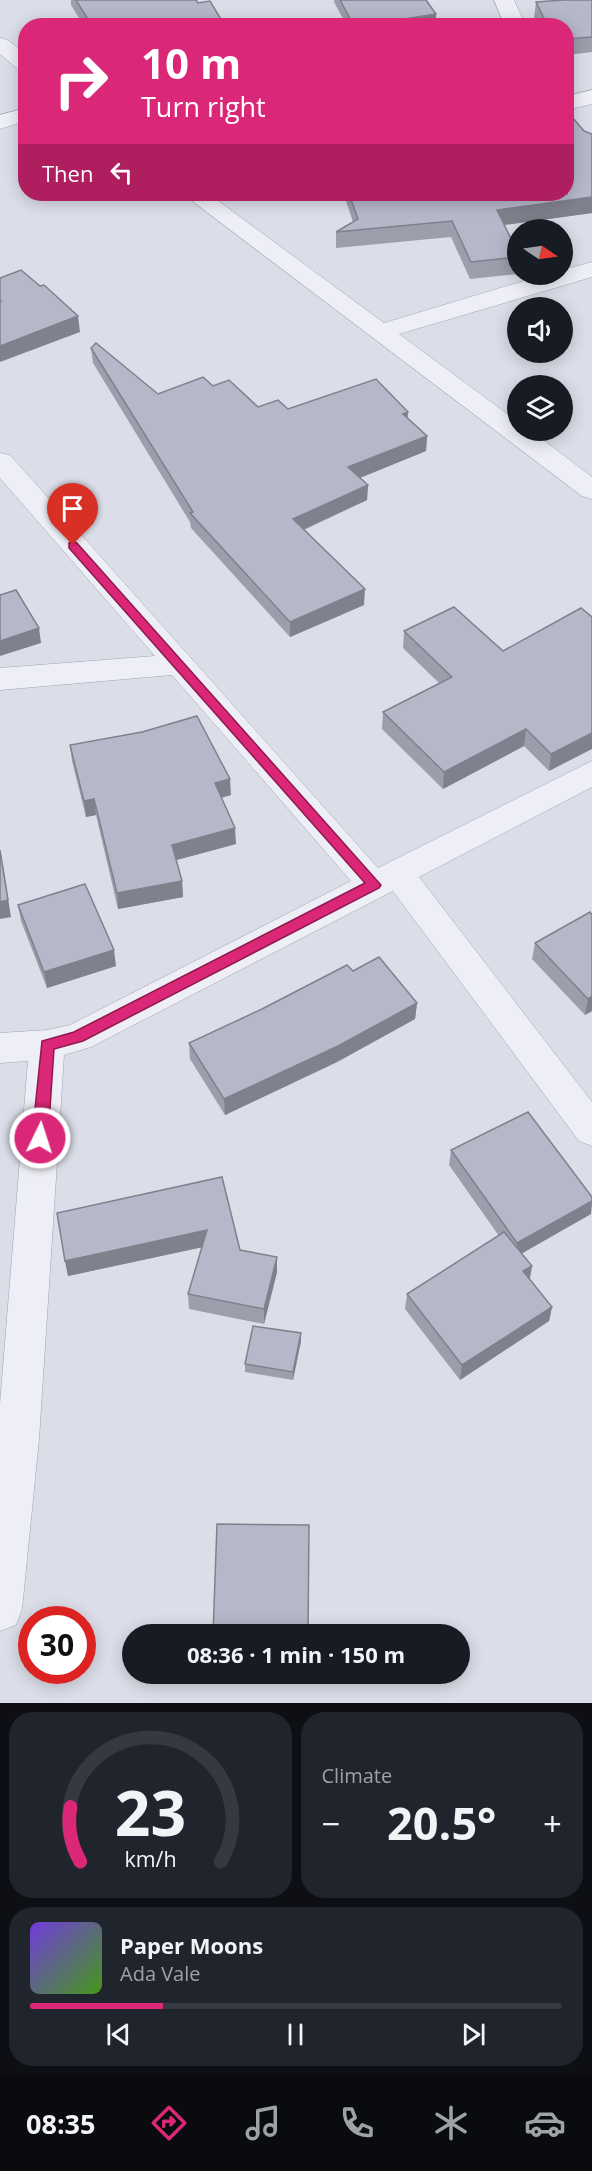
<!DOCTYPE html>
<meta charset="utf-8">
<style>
body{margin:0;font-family:"Open Sans",sans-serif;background:#20242c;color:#f1f3f6;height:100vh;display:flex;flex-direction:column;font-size:22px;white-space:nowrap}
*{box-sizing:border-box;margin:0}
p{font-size:20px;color:#9ea1a6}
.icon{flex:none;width:33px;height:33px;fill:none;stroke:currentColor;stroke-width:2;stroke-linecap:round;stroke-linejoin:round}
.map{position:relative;height:1703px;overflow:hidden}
.sheet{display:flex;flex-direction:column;gap:9px;padding:9px;background:#0d0f14;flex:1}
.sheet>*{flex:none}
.top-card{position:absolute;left:18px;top:18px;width:556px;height:183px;border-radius:24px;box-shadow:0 3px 15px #0003;background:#db2777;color:#fff;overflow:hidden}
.needle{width:39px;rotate:103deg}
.fabs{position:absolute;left:507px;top:219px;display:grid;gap:12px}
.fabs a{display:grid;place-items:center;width:66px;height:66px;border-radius:50%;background:#171b24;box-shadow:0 3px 15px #0003;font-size:30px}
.speed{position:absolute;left:18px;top:1606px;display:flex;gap:12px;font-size:30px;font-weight:700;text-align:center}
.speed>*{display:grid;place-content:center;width:78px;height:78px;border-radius:50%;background:#171b24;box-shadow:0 3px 15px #0003;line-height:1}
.speed .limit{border:9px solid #d22;background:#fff;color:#111}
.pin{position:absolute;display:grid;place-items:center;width:51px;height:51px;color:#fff;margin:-62px -26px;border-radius:50% 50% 50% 0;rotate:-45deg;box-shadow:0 0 6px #0007}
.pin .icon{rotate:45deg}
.me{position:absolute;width:66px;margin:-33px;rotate:4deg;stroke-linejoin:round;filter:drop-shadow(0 0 4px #0008)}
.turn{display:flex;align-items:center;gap:21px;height:126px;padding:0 24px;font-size:27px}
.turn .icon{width:78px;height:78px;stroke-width:2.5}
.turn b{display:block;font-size:42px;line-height:51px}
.then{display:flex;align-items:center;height:57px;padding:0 24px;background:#0003;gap:12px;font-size:22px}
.big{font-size:45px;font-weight:700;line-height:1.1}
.sheet .widget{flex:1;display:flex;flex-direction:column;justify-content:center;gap:9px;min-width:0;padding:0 21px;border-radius:24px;background:#20242c}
.sheet .dial{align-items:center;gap:0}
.dial svg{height:156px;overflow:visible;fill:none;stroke:#363941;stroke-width:7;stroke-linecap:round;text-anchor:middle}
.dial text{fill:#f1f3f6;stroke:none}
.song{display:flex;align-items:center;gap:18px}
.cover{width:72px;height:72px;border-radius:9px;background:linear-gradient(135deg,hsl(260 70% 55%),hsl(100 70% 35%))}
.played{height:6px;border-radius:3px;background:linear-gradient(90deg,#db2777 25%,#363941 25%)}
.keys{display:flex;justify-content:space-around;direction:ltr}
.heat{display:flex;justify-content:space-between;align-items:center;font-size:33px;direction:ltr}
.sheet .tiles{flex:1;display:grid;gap:9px;grid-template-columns:1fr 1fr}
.widget:last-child{grid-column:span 2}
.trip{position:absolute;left:122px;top:1624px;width:348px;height:60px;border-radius:30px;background:#171b24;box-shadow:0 3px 15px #0003;font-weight:700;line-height:60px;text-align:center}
.dock{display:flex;height:96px;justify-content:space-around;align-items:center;background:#090b0e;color:#9ea1a6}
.dock .icon{width:42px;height:42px}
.dock .active{color:#db2777}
.dock b{font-size:27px;color:#f1f3f6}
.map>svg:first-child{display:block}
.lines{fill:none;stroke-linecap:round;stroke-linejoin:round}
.minor-casing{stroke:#a0a3b2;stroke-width:1}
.minor{fill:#eeeff6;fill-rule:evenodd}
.wall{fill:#9c9eac}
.shaded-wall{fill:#7f818c}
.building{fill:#b5b8c8;stroke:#7f818c;stroke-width:1.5}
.route{fill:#db2777;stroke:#8e194d;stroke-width:1.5}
</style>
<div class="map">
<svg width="592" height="1703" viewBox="0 0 592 1703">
<rect width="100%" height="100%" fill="#dbdde8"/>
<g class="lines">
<g class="minor-casing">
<g id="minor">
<path d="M 494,0 L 514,0 L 526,26 L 505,26 Z"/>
<path d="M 0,38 L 7,40 L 26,53 L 26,70 L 18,69 L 0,54 Z"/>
<path d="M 592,90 L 592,104 L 567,110 L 567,96 Z"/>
<path d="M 26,108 L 26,121 L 0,129 L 0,115 Z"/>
<path d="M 183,194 L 209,194 L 384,323 L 547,274 L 562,274 L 562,270 L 592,262 L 592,277 L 399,334 L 518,422 L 518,430 L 530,430 L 592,477 L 592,499 L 582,496 Z"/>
<path d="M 0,453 L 10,455 L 378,868 L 592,761 L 592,787 L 419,877 L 592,1102 L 592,1146 L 579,1141 L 393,891 L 91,1047 L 64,1055 L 39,1439 L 22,1609 L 16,1625 L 0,1631 L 0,1404 L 28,1061 L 0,1063 L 0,1033 L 47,1030 L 70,1025 L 351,881 L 172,675 L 0,690 L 0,668 L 155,656 L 0,478 Z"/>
</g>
</g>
<use href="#minor" class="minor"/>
</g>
<g class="wall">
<path d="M 71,0 L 196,0 L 225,26 L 84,26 L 71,5 Z"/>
<path d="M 334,0 L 426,0 L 436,26 L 347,26 L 334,2 Z"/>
<path d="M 592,0 L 592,52 L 567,55 L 567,26 L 539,26 L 534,18 L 536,2 Z"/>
<path d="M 584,131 L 592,134 L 592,213 L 504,225 L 518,253 L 518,274 L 470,279 L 451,237 L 336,248 L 336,232 L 353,222 L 346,201 L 346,194 L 393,194 L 395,196 L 567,194 Z"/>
<path d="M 91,348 L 158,394 L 213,386 L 258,407 L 408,418 L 427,436 L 426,451 L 360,478 L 368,485 L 367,500 L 304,530 L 364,605 L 290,637 L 191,528 L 190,522 L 93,363 Z"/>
<path d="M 581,608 L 549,771 L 524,746 L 443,789 L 382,729 L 383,712 L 439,683 L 403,648 L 404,631 L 503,651 Z"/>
<path d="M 70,745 L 231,795 L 221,798 L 236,844 L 176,860 L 182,881 L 183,897 L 118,909 L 96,815 L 86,817 L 72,761 Z"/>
<path d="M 18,905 L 116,966 L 47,988 L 21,921 Z"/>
<path d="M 592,915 L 592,1011 L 585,1015 L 532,959 L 535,943 Z"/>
<path d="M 353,971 L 417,1003 L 415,1019 L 337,1062 L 225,1115 L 190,1059 L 189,1043 Z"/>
<path d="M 451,1150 L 592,1197 L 591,1214 L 521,1253 L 532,1266 L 530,1279 L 552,1307 L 549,1321 L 460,1380 L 405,1309 L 407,1294 L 499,1236 L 449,1165 Z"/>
<path d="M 57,1213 L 277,1257 L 277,1272 L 264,1324 L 189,1309 L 188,1294 L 202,1247 L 68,1276 Z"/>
<path d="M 301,1333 L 301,1341 L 293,1380 L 245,1372 L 245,1364 Z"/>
</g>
<g class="shaded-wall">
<path d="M 436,14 L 436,26 L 360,26 Z"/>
<path d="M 592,197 L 592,213 L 496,226 L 497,210 Z"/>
<path d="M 78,316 L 80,332 L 0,362 L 0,346 Z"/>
<path d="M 408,412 L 407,427 L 403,414 Z"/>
<path d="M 427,436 L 426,451 L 347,483 L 348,467 Z"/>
<path d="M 368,485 L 367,500 L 293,534 L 293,519 Z"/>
<path d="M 365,589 L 364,605 L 290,637 L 290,622 Z"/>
<path d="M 39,628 L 41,643 L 0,656 L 0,641 Z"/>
<path d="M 592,728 L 592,749 L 549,771 L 551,754 Z"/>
<path d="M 526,729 L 524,746 L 443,789 L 444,772 Z"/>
<path d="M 230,779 L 231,795 L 216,799 L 215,783 Z"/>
<path d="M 94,799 L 96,815 L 86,817 L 84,801 Z"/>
<path d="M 235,828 L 236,844 L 173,861 L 172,845 Z"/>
<path d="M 3,866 L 11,917 L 0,919 L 0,902 Z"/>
<path d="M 182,881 L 183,897 L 118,909 L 117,893 Z"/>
<path d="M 114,950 L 116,966 L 47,988 L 44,972 Z"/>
<path d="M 592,996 L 592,1011 L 585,1015 L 588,999 Z"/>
<path d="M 417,1003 L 415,1019 L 337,1062 L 225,1115 L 224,1099 Z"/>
<path d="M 592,1201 L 591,1214 L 514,1258 L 517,1243 Z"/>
<path d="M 207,1230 L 208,1246 L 68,1276 L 65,1261 Z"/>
<path d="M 277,1257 L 277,1272 L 264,1324 L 264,1309 Z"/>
<path d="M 532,1266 L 529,1281 L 523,1271 Z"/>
<path d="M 552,1307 L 549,1321 L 460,1380 L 462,1365 Z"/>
<path d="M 301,1333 L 301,1341 L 293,1380 L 293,1372 Z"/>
</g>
<g class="building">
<path d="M 76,0 L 196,0 L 198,3 L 210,1 L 225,26 L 92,26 Z"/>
<path d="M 340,0 L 426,0 L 436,14 L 360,26 L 354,26 Z"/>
<path d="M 564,0 L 592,0 L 592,37 L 567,39 L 567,26 L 548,26 L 536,2 Z"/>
<path d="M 567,111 L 584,131 L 592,134 L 592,197 L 497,210 L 518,253 L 518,257 L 471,262 L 452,221 L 336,232 L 358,219 L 349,194 L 393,194 L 395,196 L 400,194 L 567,194 Z"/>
<path d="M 21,270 L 40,286 L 44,285 L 78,316 L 0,346 L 0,301 L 1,301 L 0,300 L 0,278 Z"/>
<path d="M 96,343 L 158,394 L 203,377 L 213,386 L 229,380 L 258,407 L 278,400 L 288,409 L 376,379 L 408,412 L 403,414 L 427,436 L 348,467 L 368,485 L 293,519 L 365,589 L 290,622 L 190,513 L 193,512 L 91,348 Z"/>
<path d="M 16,590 L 39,628 L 0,641 L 0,595 Z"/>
<path d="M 454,607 L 503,651 L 581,608 L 592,617 L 592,733 L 551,754 L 526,729 L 444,772 L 383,712 L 452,677 L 404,631 Z"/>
<path d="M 197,716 L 230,779 L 215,783 L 235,828 L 172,845 L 182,881 L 117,893 L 94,799 L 84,801 L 70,745 L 142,732 Z"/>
<path d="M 0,850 L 8,900 L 0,902 Z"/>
<path d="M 85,884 L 114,950 L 44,972 L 18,905 Z"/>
<path d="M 590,912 L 592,915 L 592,996 L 588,999 L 535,943 Z"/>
<path d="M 379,957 L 417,1003 L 338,1046 L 224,1099 L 189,1043 L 262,1009 L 347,965 L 353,971 Z"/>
<path d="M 528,1112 L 592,1197 L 592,1201 L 517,1243 L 451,1150 Z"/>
<path d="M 222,1177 L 240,1250 L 277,1257 L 264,1309 L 188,1294 L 207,1230 L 65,1261 L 57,1213 Z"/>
<path d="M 504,1232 L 532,1266 L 523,1271 L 552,1307 L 462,1365 L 407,1294 Z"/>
<path d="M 253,1326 L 301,1333 L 293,1372 L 245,1364 Z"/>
<path d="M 217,1524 L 309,1525 L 308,1635 L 213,1635 Z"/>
</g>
<path class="route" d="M 73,541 L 77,543 L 381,885 L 379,888 L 83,1041 L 54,1049 L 48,1138 L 40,1144 L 32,1138 L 42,1041 L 74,1032 L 365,883 L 69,548 L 69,543 Z"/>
</svg>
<div class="fabs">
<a><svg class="needle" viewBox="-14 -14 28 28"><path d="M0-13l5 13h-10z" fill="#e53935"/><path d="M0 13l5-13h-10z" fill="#9ea1a6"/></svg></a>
<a><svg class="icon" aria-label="sound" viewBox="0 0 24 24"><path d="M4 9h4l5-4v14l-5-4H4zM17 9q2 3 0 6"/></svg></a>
<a><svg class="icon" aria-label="layers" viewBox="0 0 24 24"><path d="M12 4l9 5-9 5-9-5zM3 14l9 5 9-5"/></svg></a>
</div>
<div class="speed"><div class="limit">30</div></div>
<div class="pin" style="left:73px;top:545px;background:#d93025"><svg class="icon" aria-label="arrive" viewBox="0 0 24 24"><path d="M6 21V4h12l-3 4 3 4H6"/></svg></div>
<svg class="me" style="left:40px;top:1138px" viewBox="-20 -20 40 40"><circle r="17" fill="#db2777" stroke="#fff" stroke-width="3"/><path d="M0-11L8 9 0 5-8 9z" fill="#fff"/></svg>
<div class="trip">08:36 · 1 min · 150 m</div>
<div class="top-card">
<div class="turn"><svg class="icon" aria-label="right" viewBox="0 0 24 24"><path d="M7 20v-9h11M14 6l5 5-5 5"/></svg><div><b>10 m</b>Turn right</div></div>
<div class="then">Then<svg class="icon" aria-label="left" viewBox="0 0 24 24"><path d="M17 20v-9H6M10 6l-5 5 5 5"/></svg></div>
</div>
</div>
<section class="sheet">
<div class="tiles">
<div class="widget dial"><svg viewBox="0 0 100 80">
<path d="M14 69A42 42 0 1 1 86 69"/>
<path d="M14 69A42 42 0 0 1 9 41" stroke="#db2777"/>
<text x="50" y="56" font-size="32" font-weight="700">23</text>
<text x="50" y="72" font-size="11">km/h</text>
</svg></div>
<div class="widget"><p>Climate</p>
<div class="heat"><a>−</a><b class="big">20.5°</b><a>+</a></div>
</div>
<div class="widget">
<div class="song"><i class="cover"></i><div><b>Paper Moons</b><p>Ada Vale</p></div></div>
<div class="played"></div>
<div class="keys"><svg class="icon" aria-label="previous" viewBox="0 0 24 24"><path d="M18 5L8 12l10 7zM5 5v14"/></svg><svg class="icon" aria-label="pause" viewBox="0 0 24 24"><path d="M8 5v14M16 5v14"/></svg><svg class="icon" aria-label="next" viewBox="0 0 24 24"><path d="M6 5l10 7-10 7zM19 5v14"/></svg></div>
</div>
</div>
</section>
<nav class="dock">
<b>08:35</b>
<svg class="icon active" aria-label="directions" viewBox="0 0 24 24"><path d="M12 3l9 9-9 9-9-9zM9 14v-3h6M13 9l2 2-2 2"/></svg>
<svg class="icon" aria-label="music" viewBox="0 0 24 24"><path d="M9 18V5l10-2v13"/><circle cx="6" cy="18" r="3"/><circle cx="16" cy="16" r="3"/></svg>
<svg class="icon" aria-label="phone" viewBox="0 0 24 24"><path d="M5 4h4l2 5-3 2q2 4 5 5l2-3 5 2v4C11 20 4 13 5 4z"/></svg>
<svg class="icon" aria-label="climate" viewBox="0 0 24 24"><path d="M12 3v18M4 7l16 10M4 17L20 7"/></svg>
<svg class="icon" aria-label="car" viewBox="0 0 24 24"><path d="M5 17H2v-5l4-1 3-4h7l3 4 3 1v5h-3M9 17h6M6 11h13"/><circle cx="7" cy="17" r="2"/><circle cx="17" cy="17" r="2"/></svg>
</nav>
